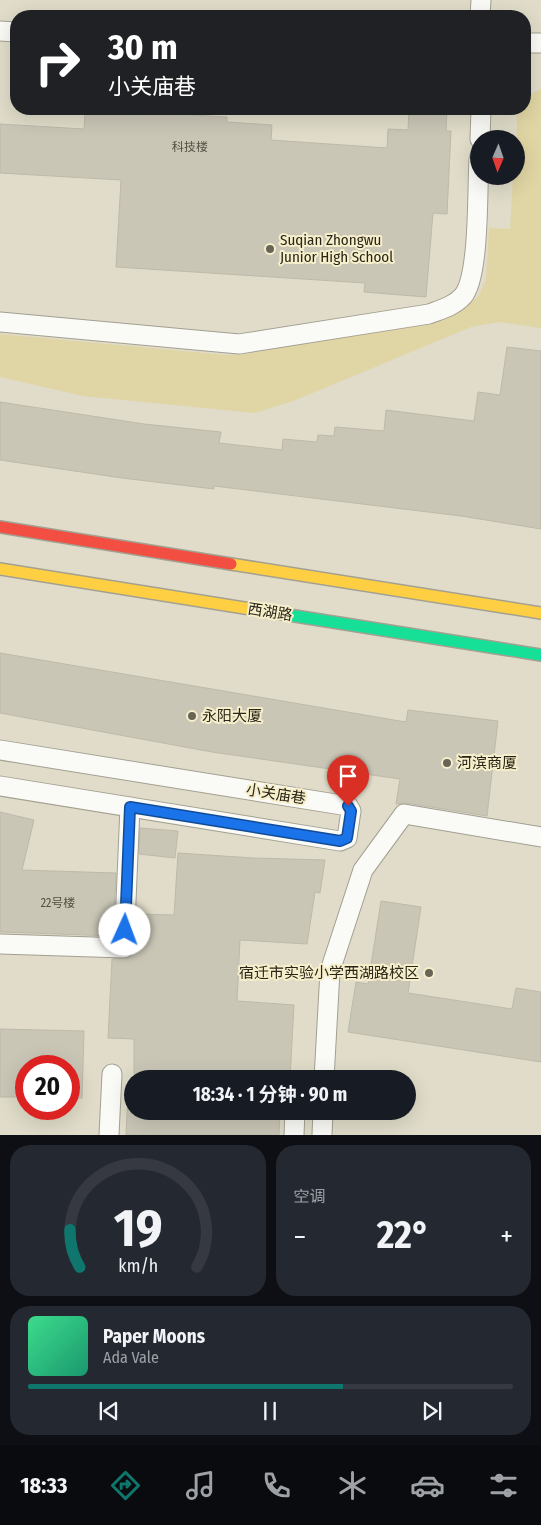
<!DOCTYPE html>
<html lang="zh">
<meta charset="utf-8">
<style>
body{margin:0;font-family:"Fira Sans Condensed","Noto Sans SC",sans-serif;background:#242831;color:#f1f3f6;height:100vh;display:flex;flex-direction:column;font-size:19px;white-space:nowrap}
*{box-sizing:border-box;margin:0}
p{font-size:16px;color:#9ea1a6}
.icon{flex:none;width:28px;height:28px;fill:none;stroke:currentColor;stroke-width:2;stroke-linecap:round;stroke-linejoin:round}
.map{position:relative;height:1135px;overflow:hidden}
.panel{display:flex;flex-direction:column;gap:10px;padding:10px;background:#0d0f14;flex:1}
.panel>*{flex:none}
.banner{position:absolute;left:10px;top:10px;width:521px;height:105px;border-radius:20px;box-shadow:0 5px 20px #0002;background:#202124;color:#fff;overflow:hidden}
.needle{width:32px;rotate:182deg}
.fabs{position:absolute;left:470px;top:130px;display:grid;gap:10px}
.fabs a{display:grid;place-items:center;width:55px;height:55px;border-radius:50%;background:#171b24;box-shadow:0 5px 20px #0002;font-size:25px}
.speed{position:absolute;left:15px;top:1055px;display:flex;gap:10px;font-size:25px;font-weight:700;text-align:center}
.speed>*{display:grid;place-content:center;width:65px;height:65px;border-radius:50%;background:#171b24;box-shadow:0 5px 20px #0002;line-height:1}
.speed .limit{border:8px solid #d22;background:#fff;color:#111}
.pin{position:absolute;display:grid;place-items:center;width:42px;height:42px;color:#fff;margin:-51px -21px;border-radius:50% 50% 50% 0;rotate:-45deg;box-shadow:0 0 5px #0007}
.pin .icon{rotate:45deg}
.me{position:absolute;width:55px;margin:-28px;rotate:2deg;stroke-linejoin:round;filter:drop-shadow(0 0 4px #0008)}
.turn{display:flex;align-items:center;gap:18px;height:105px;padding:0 15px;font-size:22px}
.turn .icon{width:65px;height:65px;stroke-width:2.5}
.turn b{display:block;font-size:35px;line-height:42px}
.big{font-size:38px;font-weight:700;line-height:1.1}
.panel .card{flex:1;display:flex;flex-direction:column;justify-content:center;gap:8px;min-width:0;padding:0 18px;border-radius:20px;background:#242831}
.panel .dial{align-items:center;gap:0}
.dial svg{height:130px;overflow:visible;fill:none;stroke:#363941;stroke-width:7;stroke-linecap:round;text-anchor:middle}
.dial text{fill:#f1f3f6;stroke:none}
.song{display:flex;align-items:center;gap:15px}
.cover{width:60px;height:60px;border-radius:8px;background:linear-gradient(135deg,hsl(150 70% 55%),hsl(160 70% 35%))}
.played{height:5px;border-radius:2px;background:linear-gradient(90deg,#0f766e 65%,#363941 65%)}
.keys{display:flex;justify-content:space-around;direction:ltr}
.heat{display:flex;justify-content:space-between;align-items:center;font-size:28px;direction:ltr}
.panel .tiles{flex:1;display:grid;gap:10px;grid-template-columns:1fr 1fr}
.card:last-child{grid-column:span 2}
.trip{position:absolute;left:124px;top:1070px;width:292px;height:50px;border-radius:25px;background:#171b24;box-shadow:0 5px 20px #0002;font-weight:700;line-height:50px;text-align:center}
.menu{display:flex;height:80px;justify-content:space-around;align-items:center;background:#090b0e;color:#9ea1a6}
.menu .icon{width:35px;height:35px}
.menu .active{color:#0f766e}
.menu b{font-size:22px;color:#f1f3f6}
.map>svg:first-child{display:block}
.green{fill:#e0d5a4}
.building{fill:#c9c6b6;stroke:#bdbaab}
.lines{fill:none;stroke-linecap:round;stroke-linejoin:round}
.lane-casing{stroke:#a3a091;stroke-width:21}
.fast-casing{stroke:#a3a091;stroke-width:14}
.slow-casing{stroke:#a3a091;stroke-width:14}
.jam-casing{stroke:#a3a091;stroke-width:14}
.lane{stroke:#fafaf7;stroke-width:19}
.fast{stroke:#16e098;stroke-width:11}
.slow{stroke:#ffcf43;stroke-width:11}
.jam{stroke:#f24e42;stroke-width:11}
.route-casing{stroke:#114b97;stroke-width:12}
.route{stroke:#1a73e8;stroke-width:9}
.poi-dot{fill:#686556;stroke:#f7efcb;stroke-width:2}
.labels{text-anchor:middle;stroke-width:4;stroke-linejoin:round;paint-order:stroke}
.number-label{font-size:12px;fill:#524f41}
.poi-label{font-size:15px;fill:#282518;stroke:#f7efcb;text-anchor:start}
.street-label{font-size:15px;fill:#282518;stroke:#f7efcb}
</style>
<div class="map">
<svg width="541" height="1135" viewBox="0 0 541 1135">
<rect width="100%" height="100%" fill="#e0dcc9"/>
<path class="green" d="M 541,89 L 541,328 L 500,322 L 471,327 L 296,400 L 255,413 L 83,396 L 0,377 L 0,334 L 226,355 L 246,354 L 445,319 L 478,297 L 486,280 L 489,228 L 510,229 L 513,176 L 516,176 L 517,110 L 525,109 L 525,97 Z"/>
<g class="building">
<path d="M 409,109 L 447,109 L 446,131 L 451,131 L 447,214 L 433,213 L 426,297 L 364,292 L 365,283 L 116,267 L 121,180 L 0,173 L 0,124 L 84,129 L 85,111 L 141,115 L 141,112 L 227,117 L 227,122 L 272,125 L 271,140 L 387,148 L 388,129 L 408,130 Z"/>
<path d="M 507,347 L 541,351 L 541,529 L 461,516 L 214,486 L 214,489 L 122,478 L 0,460 L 0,402 L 144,424 L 221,432 L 219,443 L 282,450 L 283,439 L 317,442 L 318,435 L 334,436 L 335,427 L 384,431 L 386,410 L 474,421 L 478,392 L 500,395 Z"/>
<path d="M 0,653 L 406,722 L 408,710 L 498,721 L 487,816 L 406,803 L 396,804 L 400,779 L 212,752 L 0,713 Z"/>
<path d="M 0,812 L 34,820 L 22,870 L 116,873 L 113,936 L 0,932 Z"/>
<path d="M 140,828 L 178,831 L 175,858 L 139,854 Z"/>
<path d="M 178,853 L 253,858 L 325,860 L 320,893 L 315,892 L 307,944 L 240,940 L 237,1001 L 294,1005 L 290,1079 L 134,1079 L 134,1039 L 108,1038 L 112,959 L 129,958 L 134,954 L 137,914 L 174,915 Z"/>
<path d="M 381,901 L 421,907 L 408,993 L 512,1009 L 516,988 L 541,992 L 541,1062 L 348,1032 L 356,982 L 368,984 Z"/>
<path d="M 0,1029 L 84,1031 L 82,1098 L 69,1098 L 69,1066 L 26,1066 L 26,1097 L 0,1097 Z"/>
<path d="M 128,1093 L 132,1094 L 132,1111 L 280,1111 L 279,1135 L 126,1135 Z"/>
</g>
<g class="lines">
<g class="lane-casing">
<g id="lane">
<path d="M 480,16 L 481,0"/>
<path d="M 0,31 L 16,32"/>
<path d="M 525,43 L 541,43"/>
<path d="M 480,139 L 481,109"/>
<path d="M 0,322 L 239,344 L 429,314 C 442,309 454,306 463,296 C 480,276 477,188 479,159"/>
<path d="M 0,750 L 348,806 L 351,811 L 347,838 L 340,841 L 0,786"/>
<path d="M 0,944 L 124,948 L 130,807"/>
<path d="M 324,1079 L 330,971 L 363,870 L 404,814 L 541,837"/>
<path d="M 109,1135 L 112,1074"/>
<path d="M 294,1135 L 295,1111"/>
<path d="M 322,1135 L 323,1111"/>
</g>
</g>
<g class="fast-casing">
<path id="fast" d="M 276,613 L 541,655"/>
</g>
<g class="slow-casing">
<g id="slow">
<path d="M 231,564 L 541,613"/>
<path d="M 0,569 L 276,613"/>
</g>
</g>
<g class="jam-casing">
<path id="jam" d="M 0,527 L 231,564"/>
</g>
<use href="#lane" class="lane"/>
<use href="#fast" class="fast"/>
<use href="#slow" class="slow"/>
<use href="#jam" class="jam"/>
</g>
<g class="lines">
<g class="route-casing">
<path id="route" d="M 125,930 L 130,807 L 340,841 L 347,838 L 351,811 L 348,806"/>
</g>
<use href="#route" class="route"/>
</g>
<g class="poi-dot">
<circle cx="270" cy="249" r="5"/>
<circle cx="192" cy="716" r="5"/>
<circle cx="447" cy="763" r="5"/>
<circle cx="429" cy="973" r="5"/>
</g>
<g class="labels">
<g class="number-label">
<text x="190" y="151">科技楼</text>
<text x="58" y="907">22号楼</text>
</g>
<g class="poi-label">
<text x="280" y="245">Suqian Zhongwu<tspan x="280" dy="17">Junior High School</tspan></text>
<text x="202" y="721">永阳大厦</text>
<text x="457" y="768">河滨商厦</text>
<text x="419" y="978" text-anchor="end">宿迁市实验小学西湖路校区</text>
</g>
<g class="street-label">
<text transform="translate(270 612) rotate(9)" y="5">西湖路</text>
<text transform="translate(276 794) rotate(9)" y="5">小关庙巷</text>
</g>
</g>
</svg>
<div class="fabs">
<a><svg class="needle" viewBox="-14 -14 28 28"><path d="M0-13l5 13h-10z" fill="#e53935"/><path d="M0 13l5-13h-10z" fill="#9ea1a6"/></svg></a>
</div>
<div class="speed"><div class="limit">20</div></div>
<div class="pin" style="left:348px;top:806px;background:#d93025"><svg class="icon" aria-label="arrive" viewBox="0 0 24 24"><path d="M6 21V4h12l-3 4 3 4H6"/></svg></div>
<svg class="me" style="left:125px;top:930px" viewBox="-20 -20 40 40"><circle r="19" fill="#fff"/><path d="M0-13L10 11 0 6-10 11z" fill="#1a73e8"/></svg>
<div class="trip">18:34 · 1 分钟 · 90 m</div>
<div class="banner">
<div class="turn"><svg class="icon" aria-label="right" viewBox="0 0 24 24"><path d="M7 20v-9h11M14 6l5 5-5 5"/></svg><div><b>30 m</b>小关庙巷</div></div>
</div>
</div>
<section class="panel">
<div class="tiles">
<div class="card dial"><svg viewBox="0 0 100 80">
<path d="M14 69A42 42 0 1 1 86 69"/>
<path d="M14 69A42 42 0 0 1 8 46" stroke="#0f766e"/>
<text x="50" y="56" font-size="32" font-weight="700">19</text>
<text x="50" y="72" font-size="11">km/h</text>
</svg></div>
<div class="card"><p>空调</p>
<div class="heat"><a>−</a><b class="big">22°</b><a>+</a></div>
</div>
<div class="card">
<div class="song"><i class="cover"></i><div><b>Paper Moons</b><p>Ada Vale</p></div></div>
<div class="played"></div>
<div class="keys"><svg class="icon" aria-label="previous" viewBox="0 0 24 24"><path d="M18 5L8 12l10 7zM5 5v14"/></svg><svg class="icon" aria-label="pause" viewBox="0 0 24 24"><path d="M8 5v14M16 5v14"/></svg><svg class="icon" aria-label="next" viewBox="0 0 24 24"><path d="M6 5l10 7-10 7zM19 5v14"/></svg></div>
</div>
</div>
</section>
<nav class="menu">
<b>18:33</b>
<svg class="icon active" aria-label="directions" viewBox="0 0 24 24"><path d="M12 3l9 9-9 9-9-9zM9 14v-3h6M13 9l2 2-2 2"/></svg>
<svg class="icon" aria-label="music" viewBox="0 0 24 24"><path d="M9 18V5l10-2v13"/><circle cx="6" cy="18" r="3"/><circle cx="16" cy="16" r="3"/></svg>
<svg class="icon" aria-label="phone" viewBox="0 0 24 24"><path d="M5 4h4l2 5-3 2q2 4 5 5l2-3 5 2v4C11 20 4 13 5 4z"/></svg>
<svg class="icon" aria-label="climate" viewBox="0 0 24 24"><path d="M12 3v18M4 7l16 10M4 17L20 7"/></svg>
<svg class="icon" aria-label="car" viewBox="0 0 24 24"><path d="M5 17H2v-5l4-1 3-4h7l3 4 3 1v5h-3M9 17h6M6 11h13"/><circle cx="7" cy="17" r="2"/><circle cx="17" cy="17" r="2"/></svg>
<svg class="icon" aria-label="filters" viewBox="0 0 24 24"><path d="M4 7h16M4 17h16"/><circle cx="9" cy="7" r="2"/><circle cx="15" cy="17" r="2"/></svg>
</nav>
